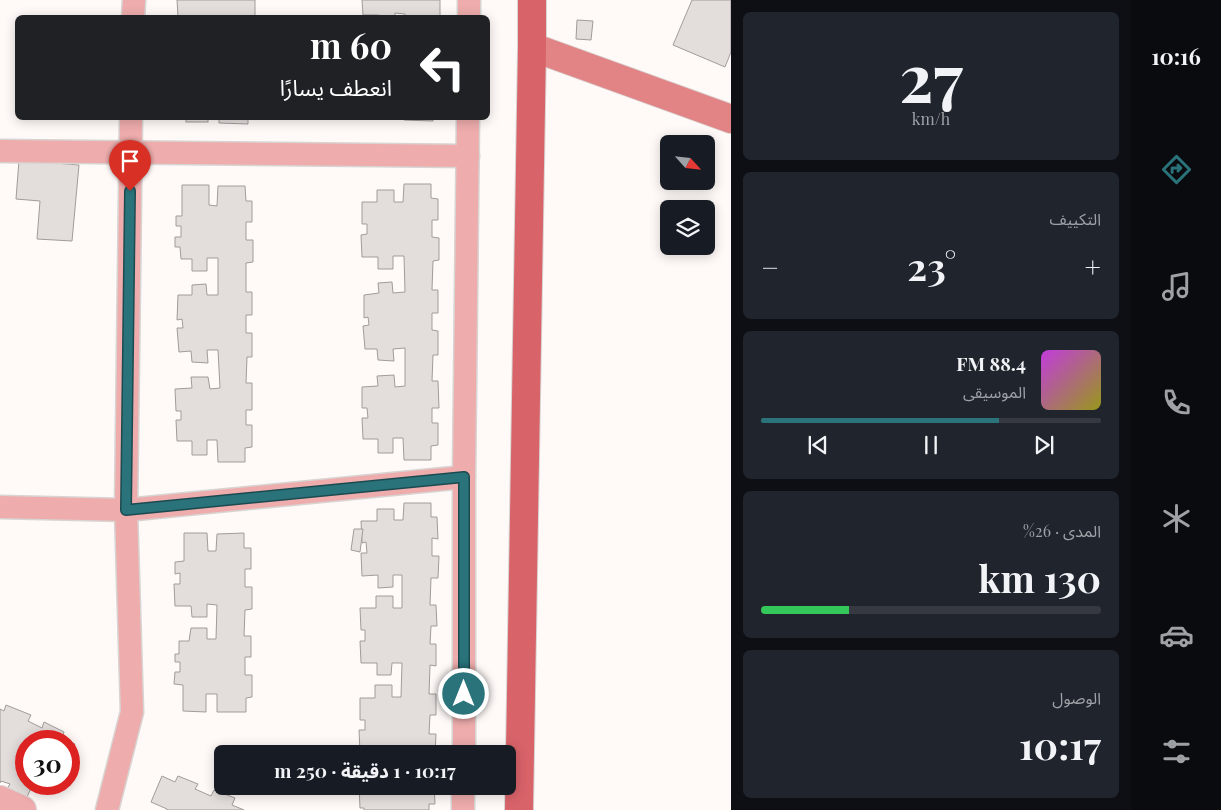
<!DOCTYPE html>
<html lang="ar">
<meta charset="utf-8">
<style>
body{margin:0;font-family:"Playfair Display","Noto Sans Arabic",serif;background:#20242c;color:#f1f3f6;direction:rtl;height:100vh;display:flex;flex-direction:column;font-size:19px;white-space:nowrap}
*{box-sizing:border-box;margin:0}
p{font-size:16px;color:#9ea1a6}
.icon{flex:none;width:28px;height:28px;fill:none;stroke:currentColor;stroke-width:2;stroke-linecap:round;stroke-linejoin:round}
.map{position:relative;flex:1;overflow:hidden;direction:ltr}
.drawer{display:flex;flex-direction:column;gap:12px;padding:12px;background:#0d0f14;width:400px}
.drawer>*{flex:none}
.guide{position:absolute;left:15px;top:15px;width:475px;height:105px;border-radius:8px;box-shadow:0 2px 12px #0003;direction:rtl;background:#202124;color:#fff;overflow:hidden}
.needle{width:32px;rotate:117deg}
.buttons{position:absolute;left:660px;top:135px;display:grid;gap:10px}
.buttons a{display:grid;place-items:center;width:55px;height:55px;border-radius:8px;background:#171b24;box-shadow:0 2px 12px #0003;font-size:25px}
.speed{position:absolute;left:15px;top:730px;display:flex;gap:10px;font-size:25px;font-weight:700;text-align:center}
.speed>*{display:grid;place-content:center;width:65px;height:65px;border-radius:50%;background:#171b24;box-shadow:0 2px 12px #0003;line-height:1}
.speed .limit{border:8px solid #d22;background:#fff;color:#111}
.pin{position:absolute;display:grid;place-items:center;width:42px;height:42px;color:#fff;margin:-51px -21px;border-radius:50% 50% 50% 0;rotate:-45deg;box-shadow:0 0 5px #0007}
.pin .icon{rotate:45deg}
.me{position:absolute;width:55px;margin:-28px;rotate:0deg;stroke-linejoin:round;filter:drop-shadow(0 0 4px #0008)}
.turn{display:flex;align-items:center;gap:18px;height:105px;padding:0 15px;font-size:22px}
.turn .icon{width:65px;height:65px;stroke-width:2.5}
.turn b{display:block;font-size:35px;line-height:42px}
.big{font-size:38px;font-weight:700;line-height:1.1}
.drawer .tile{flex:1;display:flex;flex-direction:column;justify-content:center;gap:8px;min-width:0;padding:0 18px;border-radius:8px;background:#20242c}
.drawer .dial{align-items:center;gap:0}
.dial b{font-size:65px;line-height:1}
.song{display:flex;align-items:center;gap:15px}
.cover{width:60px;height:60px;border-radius:8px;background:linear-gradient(135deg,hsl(290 70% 55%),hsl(60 70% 35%))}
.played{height:5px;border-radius:2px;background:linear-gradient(90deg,#2a737b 70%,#363941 70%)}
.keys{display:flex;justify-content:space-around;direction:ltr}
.heat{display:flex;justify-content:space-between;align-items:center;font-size:28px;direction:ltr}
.charge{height:8px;border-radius:4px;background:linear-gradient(90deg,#34c759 26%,#363941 0)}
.trip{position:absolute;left:214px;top:745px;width:302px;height:50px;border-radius:8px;background:#171b24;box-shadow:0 2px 12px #0003;font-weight:700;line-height:50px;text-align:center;direction:rtl}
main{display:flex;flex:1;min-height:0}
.dock{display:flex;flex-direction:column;width:90px;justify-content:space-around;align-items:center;background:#090b0e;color:#9ea1a6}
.dock .icon{width:35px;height:35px}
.dock .current{color:#2a737b}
.dock b{font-size:22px;color:#f1f3f6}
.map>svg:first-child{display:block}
.building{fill:#e3dedc;stroke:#a09c9a}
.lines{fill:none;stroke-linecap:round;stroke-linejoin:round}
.minor-casing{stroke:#d8d4d2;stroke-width:25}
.tertiary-casing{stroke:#d8d4d2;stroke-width:30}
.secondary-casing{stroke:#d8d4d2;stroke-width:30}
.primary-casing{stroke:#d8d4d2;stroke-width:30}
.minor{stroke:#eeacac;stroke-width:22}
.tertiary{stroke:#eeacac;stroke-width:28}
.secondary{stroke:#e28385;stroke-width:28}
.primary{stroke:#d86369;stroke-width:28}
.route-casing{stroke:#1b4b50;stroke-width:12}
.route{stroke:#2a737b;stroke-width:9}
</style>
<main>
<nav class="dock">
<b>10:16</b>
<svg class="icon current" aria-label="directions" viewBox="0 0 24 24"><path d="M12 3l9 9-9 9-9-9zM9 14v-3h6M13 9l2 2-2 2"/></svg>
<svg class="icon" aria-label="music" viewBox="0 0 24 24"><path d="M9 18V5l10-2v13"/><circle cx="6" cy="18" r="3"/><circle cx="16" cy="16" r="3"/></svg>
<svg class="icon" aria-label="phone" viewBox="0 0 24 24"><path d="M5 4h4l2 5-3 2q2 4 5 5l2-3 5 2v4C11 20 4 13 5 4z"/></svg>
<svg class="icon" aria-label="climate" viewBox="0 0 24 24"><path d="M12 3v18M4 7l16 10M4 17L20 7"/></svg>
<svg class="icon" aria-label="car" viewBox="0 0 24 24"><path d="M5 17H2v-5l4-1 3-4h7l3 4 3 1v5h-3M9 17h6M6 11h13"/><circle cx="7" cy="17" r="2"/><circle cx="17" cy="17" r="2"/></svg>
<svg class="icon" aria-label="filters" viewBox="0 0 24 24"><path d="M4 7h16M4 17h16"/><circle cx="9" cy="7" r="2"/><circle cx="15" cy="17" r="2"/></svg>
</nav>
<section class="drawer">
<div class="tile dial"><b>27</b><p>km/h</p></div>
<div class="tile"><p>التكييف</p>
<div class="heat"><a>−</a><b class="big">23°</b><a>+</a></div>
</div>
<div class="tile">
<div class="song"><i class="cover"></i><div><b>88.4 FM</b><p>الموسيقى</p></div></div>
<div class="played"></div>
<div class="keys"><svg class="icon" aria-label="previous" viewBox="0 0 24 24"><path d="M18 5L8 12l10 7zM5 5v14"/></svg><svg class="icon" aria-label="pause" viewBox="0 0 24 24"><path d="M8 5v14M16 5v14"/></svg><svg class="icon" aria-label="next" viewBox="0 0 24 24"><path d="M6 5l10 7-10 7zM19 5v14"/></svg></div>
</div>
<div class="tile"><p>المدى · 26%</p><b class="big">130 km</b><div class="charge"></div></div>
<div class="tile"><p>الوصول</p><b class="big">10:17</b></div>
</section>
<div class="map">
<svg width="731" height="810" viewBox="0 0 731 810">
<rect width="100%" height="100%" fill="#fffaf8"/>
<g class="building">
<path d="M 177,0 L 255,0 L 255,18 L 220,18 L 220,16 L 210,16 L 210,18 L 178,17 Z"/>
<path d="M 362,0 L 440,0 L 440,18 L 405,18 L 405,14 L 395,13 L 395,18 L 379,18 L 379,15 L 363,15 Z"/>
<path d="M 692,0 L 731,0 L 731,52 L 725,67 L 673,45 Z"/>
<path d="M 577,20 L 593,21 L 591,40 L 576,39 Z"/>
<rect x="186" y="118" width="22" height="4"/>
<path d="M 219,118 L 248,118 L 248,124 L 219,123 Z"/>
<path d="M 404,118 L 433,118 L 433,121 L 404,120 Z"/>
<path d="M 19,160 L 79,165 L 72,241 L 37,239 L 40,201 L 16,199 Z"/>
<path d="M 404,184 L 431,184 L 431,198 L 438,199 L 438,220 L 432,220 L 432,237 L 439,238 L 439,260 L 433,261 L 432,290 L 438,290 L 438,313 L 432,313 L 432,330 L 438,331 L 438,355 L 433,355 L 432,381 L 438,381 L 439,408 L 432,408 L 432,423 L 438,423 L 438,445 L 431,446 L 431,460 L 404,460 L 403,438 L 393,438 L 393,453 L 378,453 L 378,439 L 363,439 L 362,418 L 368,418 L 367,408 L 362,408 L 362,387 L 378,386 L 377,376 L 394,375 L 395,387 L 405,386 L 405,348 L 393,349 L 394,361 L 378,360 L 377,349 L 365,349 L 363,326 L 369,325 L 368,317 L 364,318 L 364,295 L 379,293 L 378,283 L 392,282 L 393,293 L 405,292 L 404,256 L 393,256 L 393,269 L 378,269 L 378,257 L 362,257 L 361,235 L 367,234 L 367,224 L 362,224 L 362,202 L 377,202 L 377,190 L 394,190 L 394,202 L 403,202 Z"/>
<path d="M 182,185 L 209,185 L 209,205 L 217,206 L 218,186 L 245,186 L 246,201 L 252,201 L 252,222 L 246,222 L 246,240 L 253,240 L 253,262 L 246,263 L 246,292 L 252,292 L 252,315 L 246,315 L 246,333 L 252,333 L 252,357 L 247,357 L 246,383 L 252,383 L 252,410 L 246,410 L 246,425 L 252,425 L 252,447 L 245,448 L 245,462 L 218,462 L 217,440 L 207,440 L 207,455 L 192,455 L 192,441 L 177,441 L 176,420 L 181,420 L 181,411 L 176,411 L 175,389 L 192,388 L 191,377 L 208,377 L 210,389 L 220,388 L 218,350 L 207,350 L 208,363 L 192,362 L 191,351 L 179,352 L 177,328 L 183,328 L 182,319 L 177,320 L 178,295 L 192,295 L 192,285 L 206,284 L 207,295 L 218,295 L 218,258 L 207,258 L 207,271 L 192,271 L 192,259 L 181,259 L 180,247 L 175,247 L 175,237 L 181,237 L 181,226 L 176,226 L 176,216 L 182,216 Z"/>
<path d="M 404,503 L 431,503 L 431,517 L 437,517 L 438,539 L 432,538 L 432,556 L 439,556 L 438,578 L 431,578 L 430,605 L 436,605 L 437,626 L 431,626 L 430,644 L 436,644 L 436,666 L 430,665 L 429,694 L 436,694 L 436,715 L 430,715 L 429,734 L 436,734 L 435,754 L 401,754 L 401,752 L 391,752 L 391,754 L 376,754 L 376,752 L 360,752 L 359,730 L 365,730 L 365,720 L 360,720 L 360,698 L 375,698 L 375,685 L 392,685 L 392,697 L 401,697 L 402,663 L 392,663 L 391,675 L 377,675 L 377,663 L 361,663 L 360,641 L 365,641 L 365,630 L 361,630 L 360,608 L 376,608 L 376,596 L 393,596 L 393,608 L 402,608 L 402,575 L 393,575 L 393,587 L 378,588 L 378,575 L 362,576 L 361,553 L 367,553 L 366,542 L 362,543 L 361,521 L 377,521 L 377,509 L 394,509 L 394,520 L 403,520 Z"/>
<path d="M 354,529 L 363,529 L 360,552 L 351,550 Z"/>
<path d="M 184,533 L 207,533 L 208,551 L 216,551 L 217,534 L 244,533 L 244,548 L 251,548 L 251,569 L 245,569 L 245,587 L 252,587 L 252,609 L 245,610 L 244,636 L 251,636 L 251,657 L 245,657 L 245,675 L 252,675 L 252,697 L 246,698 L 246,712 L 217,712 L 217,694 L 206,694 L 206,712 L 183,711 L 183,685 L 174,684 L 175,672 L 180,672 L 180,662 L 175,662 L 175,654 L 179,654 L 179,641 L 189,641 L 191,628 L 207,628 L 207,639 L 216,639 L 217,605 L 207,604 L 207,617 L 192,617 L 191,606 L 175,606 L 174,584 L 180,584 L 180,573 L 175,574 L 175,562 L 184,561 Z"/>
<path d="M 6,705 L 31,715 L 28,721 L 42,728 L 44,722 L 64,732 L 62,738 L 75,744 L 69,758 L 69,741 L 26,741 L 26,784 L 33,784 L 27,797 L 7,789 L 10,784 L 1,781 L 0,783 L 0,709 L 4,711 Z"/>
<path d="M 162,776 L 175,782 L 178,776 L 198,784 L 195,789 L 211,796 L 214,790 L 235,798 L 232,805 L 244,810 L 167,810 L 167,809 L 151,802 Z"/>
<path d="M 359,786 L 434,786 L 435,804 L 429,804 L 429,810 L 364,810 L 364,808 L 360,808 Z"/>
</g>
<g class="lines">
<g class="minor-casing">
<g id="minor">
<path d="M 133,18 L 134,0"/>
<path d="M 469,18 L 469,0"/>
<path d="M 0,151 L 468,156"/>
<path d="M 0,507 L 126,510 L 464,477"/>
<path d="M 464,754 L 464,477 L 468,118"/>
<path d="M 107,810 L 132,712 L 126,510 L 131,118"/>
<path d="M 463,810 L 463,786"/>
</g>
</g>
<g class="tertiary-casing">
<path id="tertiary" d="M 0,800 L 22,810"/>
</g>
<g class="secondary-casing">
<path id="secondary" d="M 532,47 L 731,119"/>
</g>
<g class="primary-casing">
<path id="primary" d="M 519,810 L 532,47 L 532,0"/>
</g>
<use href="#minor" class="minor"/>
<use href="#tertiary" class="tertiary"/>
<use href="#secondary" class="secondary"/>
<use href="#primary" class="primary"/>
</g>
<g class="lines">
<g class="route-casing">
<path id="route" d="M 130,191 L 126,510 L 464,477 L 464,694"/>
</g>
<use href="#route" class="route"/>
</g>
</svg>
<div class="buttons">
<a><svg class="needle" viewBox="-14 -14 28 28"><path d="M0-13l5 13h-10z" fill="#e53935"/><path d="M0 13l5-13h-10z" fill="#9ea1a6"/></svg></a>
<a><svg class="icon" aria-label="layers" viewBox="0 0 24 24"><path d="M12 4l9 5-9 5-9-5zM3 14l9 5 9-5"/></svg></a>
</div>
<div class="speed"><div class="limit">30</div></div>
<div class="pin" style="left:130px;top:191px;background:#d93025"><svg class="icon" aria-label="arrive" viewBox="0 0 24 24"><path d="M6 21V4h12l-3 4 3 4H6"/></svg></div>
<svg class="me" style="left:464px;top:694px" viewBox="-20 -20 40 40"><circle r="17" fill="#2a737b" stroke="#fff" stroke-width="3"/><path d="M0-11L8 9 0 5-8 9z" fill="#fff"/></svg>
<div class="trip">10:17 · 1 دقيقة · 250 m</div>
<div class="guide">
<div class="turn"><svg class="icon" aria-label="left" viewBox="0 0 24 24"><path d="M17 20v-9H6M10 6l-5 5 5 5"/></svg><div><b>60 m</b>انعطف يسارًا</div></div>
</div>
</div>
</main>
